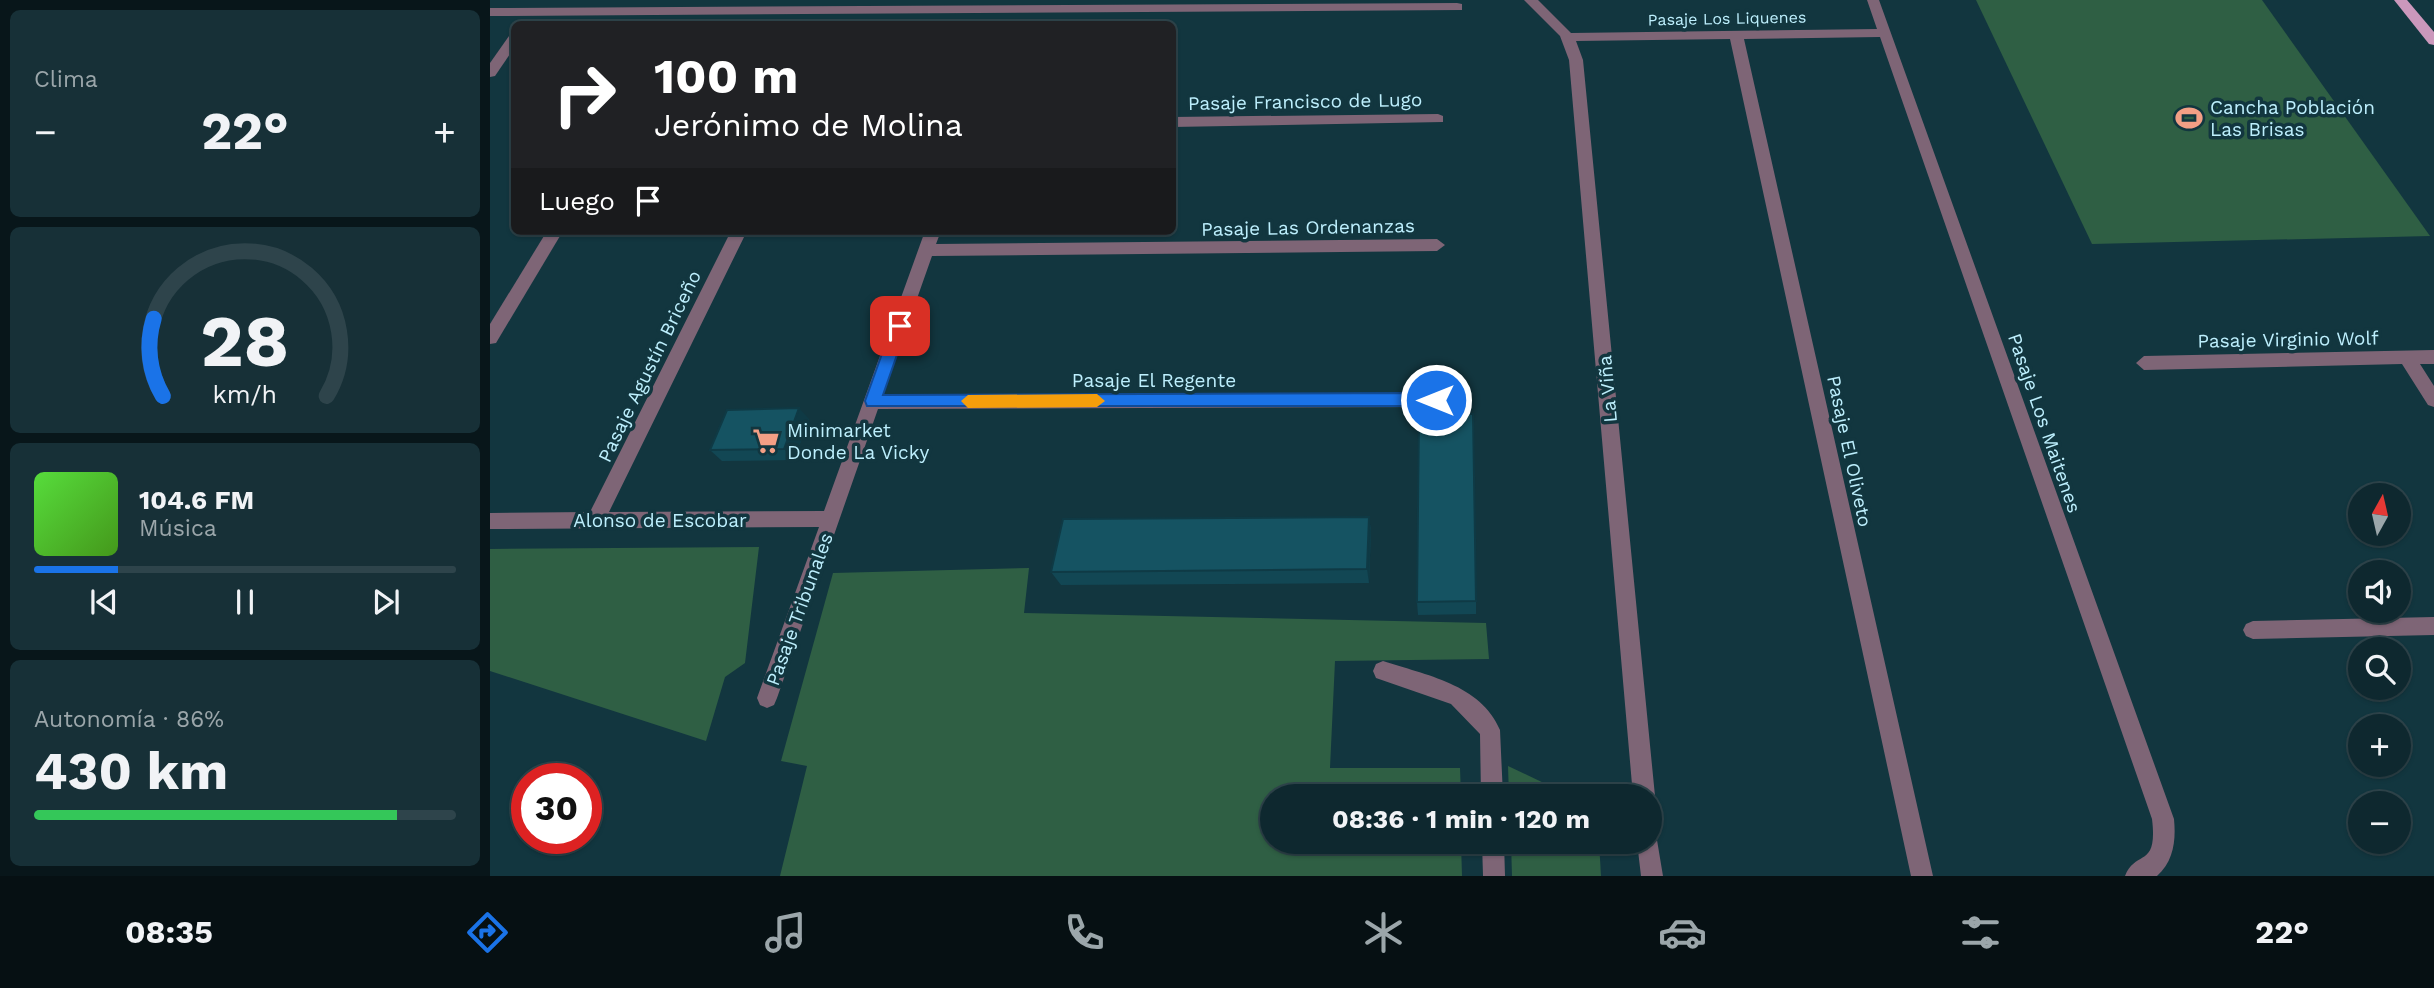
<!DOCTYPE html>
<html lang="es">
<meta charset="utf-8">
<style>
body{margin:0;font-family:"Work Sans",sans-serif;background:#173037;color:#f1f3f6;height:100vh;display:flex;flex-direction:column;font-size:26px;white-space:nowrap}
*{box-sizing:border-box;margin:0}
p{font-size:23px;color:#9ba6aa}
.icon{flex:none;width:38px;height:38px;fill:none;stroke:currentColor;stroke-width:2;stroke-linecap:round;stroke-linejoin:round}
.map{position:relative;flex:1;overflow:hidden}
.details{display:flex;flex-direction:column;gap:10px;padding:10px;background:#08161a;width:490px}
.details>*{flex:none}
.banner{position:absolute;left:21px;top:21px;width:665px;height:214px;border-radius:10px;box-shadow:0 2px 5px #0004,0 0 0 2px #2e444b;background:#202124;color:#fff;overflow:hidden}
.needle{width:46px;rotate:8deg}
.controls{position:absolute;left:1858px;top:483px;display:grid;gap:14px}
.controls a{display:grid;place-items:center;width:63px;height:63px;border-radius:50%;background:#0e282f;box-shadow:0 2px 5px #0004,0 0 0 2px #2e444b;font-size:35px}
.speed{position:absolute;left:21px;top:763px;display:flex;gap:14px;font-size:35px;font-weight:700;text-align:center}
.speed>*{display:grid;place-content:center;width:91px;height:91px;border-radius:50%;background:#0e282f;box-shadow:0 2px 5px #0004,0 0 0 2px #2e444b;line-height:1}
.speed .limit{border:10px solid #d22;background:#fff;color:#111}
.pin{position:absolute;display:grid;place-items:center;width:60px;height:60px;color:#fff;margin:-30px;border-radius:14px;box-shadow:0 4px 10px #0006}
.me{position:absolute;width:77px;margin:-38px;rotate:270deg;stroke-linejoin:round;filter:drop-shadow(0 0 5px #0008)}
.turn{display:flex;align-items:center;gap:24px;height:147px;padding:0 28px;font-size:32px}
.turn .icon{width:91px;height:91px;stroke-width:2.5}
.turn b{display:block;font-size:49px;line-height:60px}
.then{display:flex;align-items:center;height:66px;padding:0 28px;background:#0003;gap:14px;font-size:26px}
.big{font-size:52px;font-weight:700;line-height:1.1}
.details .card{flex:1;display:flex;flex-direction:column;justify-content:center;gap:10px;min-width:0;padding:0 24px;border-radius:10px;background:#173037}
.details .dial{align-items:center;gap:0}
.dial svg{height:182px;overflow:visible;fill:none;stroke:#2e444b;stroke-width:7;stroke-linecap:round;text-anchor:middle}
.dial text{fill:#f1f3f6;stroke:none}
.song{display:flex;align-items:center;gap:21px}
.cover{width:84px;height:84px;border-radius:10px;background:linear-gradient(135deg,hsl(110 70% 55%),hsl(100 70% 35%))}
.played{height:7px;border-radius:4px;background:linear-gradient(90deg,#1a73e8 20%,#2e444b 20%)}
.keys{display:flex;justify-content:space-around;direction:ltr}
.heat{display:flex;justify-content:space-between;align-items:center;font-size:38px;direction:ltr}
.charge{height:10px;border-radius:5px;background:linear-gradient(90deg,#34c759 86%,#2e444b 0)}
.trip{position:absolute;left:770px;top:784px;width:402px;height:70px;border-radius:35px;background:#0e282f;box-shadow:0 2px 5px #0004,0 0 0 2px #2e444b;font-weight:700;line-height:70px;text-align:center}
.menu{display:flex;height:112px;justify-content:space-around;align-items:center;background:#061013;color:#9ba6aa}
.menu .icon{width:49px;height:49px}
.menu .active{color:#1a73e8}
.menu b{font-size:32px;color:#f1f3f6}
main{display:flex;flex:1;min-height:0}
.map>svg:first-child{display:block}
.green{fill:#2f5f44}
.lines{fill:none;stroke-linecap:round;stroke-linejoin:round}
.minor{fill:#7e6576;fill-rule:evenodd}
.major{fill:#cb98bc;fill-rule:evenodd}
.wall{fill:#124754}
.shaded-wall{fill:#0f3a45}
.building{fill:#155362;stroke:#0f3a45;stroke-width:2}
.route{fill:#1a73e8;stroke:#114b97;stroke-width:2}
.slow{fill:#f59e0b}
.labels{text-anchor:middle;stroke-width:7;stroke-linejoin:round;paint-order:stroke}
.far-street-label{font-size:16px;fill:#bdeffd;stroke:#12363f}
.street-label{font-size:19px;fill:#bdeffd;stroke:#12363f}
.poi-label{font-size:19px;fill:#bdeffd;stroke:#12363f;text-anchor:start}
</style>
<main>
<section class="details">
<div class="card"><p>Clima</p>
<div class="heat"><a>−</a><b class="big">22°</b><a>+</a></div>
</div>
<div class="card dial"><svg viewBox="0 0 100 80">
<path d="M14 69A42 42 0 1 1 86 69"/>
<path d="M14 69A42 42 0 0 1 10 35" stroke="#1a73e8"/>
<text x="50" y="56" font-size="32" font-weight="700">28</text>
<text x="50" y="72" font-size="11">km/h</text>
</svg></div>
<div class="card">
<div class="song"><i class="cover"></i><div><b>104.6 FM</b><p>Música</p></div></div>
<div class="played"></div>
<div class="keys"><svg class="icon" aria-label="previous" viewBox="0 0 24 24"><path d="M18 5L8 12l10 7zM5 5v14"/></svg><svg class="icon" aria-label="pause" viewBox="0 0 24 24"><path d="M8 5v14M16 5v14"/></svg><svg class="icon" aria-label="next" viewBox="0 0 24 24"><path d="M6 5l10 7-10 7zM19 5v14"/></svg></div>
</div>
<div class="card"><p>Autonomía · 86%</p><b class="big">430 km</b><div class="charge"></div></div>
</section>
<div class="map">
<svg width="1944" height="876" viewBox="0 0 1944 876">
<rect width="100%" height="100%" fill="#12363f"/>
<g class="green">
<path d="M 1486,0 L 1772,0 L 1940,236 L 1602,244 Z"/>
<path d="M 269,547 L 255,663 L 235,677 L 216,741 L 0,671 L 0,549 Z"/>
<path d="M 539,568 L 534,613 L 996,623 L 999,659 L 845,661 L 840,768 L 970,768 L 971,796 L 782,796 L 782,842 L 971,842 L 972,876 L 290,876 L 317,766 L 291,761 L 343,573 Z"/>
<path d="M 1018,766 L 1081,796 L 1019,796 Z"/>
<path d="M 1021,842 L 1109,842 L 1111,876 L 1022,876 Z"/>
</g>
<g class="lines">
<g class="minor">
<path d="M 1034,0 L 1048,0 L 1081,33 L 1387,29 L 1377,0 L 1389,0 L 1684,819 C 1686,840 1684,861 1667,876 L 1635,876 C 1646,849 1668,869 1662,819 L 1390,37 L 1254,39 L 1443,876 L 1421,876 L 1240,39 L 1086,41 L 1093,60 L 1165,796 L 1160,804 L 1160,796 L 1143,796 L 1079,60 L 1070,36 Z"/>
<path d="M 967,3 L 972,4 L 972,10 L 0,16 L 0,8 Z"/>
<path d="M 24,35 L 24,48 L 5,76 L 0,77 L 0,63 L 19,36 Z"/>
<path d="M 948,114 L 953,116 L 953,122 L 682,127 L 682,117 Z"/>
<path d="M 57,231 L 73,231 L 6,343 L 0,344 L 0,324 Z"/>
<path d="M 241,231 L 257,231 L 119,512 L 334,511 L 435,231 L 451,231 L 446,244 L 947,239 L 955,245 L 947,251 L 442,256 L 393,395 L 946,393 L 952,395 L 955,400 L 952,405 L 946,407 L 388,409 L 287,698 L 284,705 L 277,708 L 270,705 L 267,698 L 329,527 L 0,529 L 0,513 L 100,512 Z"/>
<path d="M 1944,350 L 1944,364 L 1930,364 L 1944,386 L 1944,407 L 1938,405 L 1912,364 L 1654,370 L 1646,363 L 1654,356 Z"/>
<path d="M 1944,617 L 1944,635 L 1763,639 L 1756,636 L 1753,630 L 1756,624 L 1763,621 Z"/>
<path d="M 893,661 C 935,675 991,684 1010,730 L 1013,796 L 991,796 L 990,734 L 961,704 L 886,678 L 883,671 L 886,664 Z"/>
<path d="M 1160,832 L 1166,834 L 1173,876 L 1151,876 L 1147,842 L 1160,842 Z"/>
<path d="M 992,842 L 1014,842 L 1015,876 L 993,876 Z"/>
</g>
<path class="major" d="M 1904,0 L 1917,0 L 1944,32 L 1944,45 L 1939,44 Z"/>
</g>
<g class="wall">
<path d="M 319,419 L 304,460 L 232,461 L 220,450 Z"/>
<path d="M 879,517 L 881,531 L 879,583 L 571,585 L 561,572 Z"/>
<path d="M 986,601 L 986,614 L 928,615 L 927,602 Z"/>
</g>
<g class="shaded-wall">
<path d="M 309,408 L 319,419 L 304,460 L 294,449 Z"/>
<path d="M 879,517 L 881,531 L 879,583 L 877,569 Z"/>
</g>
<g class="building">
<path d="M 309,408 L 294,449 L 220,450 L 237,410 Z"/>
<path d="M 929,414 L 983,414 L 986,601 L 927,602 Z"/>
<path d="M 879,517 L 877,569 L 561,572 L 573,519 Z"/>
</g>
<path class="route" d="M 410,320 L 417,326 L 393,395 L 946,393 L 954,400 L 946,406 L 377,406 L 375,401 L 402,326 Z"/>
<path class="slow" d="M 607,394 L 615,401 L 607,407 L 478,408 L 471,401 L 478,395 Z"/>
<defs>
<g id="stadium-bare" transform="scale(2.1)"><path d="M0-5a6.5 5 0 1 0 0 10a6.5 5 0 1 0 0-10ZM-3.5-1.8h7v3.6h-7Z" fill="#f39f85" stroke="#12363f" stroke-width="2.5" paint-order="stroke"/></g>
<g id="supermarket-bare" transform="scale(2.1)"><path d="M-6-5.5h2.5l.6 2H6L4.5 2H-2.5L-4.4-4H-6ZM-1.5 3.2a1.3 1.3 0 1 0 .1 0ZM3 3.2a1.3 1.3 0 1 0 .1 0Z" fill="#f39f85" stroke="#12363f" stroke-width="2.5" paint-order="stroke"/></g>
</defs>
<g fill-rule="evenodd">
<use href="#stadium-bare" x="1699" y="118"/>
<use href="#supermarket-bare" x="276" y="441"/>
</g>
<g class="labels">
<g class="far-street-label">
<text transform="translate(1237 18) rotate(-1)" y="6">Pasaje Los Liquenes</text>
</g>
<g class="street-label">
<text transform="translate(815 101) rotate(-1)" y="7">Pasaje Francisco de Lugo</text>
<text transform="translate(818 227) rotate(-1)" y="7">Pasaje Las Ordenanzas</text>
<text transform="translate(1798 339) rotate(-1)" y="7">Pasaje Virginio Wolf</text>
<text transform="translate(159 366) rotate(-64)" y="7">Pasaje Agustín Briceño</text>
<text x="664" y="387">Pasaje El Regente</text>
<text transform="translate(1117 389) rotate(-95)" y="7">La Viña</text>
<text transform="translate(1555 423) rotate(71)" y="7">Pasaje Los Maitenes</text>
<text transform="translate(1360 451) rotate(78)" y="7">Pasaje El Oliveto</text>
<text x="170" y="527">Alonso de Escobar</text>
<text transform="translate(309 609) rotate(-70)" y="7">Pasaje Tribunales</text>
</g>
<g class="poi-label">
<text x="1720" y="114">Cancha Población<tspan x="1720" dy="22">Las Brisas</tspan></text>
<text x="297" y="437">Minimarket<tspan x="297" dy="22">Donde La Vicky</tspan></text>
</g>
</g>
</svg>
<div class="controls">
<a><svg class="needle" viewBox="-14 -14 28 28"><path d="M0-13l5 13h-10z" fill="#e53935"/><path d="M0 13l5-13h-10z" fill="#9ba6aa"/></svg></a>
<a><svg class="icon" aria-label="sound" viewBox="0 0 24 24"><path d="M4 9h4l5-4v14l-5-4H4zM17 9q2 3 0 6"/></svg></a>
<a><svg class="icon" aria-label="search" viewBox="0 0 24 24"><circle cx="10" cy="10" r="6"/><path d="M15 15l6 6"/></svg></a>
<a>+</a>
<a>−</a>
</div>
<div class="speed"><div class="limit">30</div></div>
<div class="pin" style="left:410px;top:326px;background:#d93025"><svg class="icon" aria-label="arrive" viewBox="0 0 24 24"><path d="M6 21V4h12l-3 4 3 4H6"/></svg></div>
<svg class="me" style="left:946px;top:400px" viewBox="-20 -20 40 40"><circle r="17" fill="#1a73e8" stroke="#fff" stroke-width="3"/><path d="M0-11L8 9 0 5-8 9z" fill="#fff"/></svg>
<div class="trip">08:36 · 1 min · 120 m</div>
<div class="banner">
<div class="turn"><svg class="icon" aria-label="right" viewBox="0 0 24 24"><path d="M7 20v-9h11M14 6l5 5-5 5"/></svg><div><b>100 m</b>Jerónimo de Molina</div></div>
<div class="then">Luego<svg class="icon" aria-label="arrive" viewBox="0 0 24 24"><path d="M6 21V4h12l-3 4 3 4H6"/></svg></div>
</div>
</div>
</main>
<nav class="menu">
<b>08:35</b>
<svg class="icon active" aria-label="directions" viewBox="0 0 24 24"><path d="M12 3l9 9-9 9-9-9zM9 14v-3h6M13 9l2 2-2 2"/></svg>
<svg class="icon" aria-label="music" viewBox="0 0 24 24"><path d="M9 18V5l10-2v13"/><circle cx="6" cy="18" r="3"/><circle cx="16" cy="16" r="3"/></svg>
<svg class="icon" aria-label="phone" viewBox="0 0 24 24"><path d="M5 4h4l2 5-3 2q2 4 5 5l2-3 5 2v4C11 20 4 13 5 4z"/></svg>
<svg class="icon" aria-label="climate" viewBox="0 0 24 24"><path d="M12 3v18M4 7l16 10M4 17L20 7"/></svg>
<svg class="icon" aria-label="car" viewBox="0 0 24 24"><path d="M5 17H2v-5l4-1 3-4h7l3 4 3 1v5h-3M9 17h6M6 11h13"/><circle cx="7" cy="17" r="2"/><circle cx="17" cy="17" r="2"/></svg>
<svg class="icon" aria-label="filters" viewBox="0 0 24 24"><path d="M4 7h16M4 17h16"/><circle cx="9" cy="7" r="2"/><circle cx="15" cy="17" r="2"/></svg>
<b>22°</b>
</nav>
